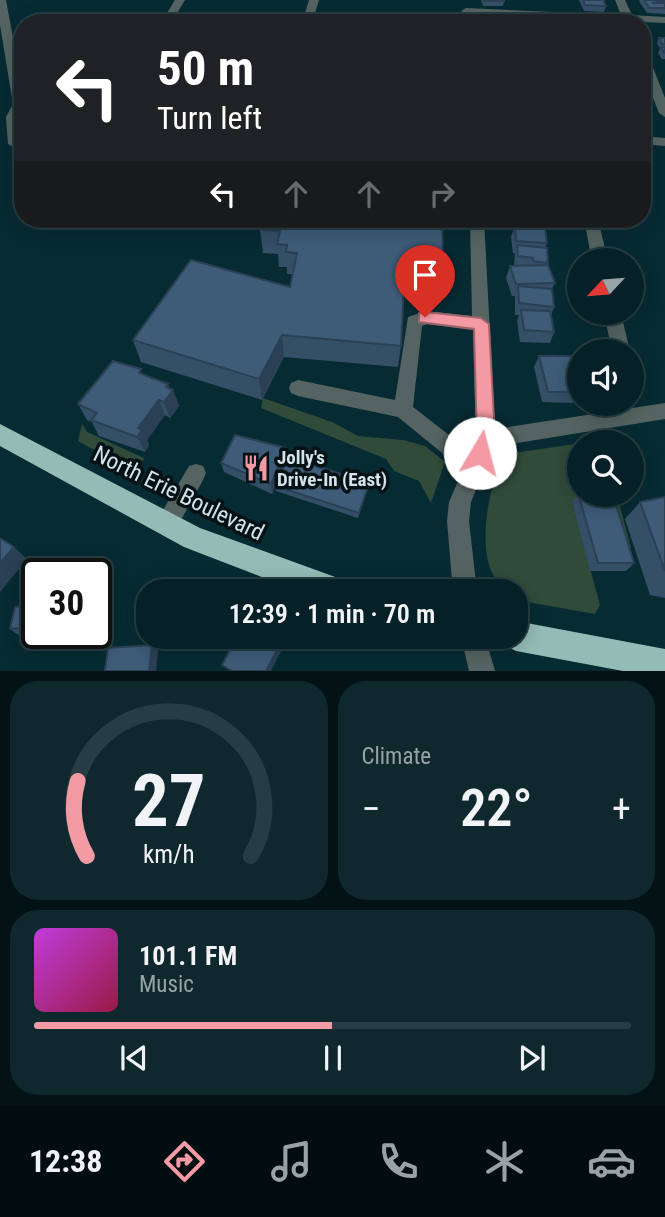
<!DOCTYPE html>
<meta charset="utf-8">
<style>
body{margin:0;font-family:"Roboto Condensed",sans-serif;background:#0e282e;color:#f1f3f6;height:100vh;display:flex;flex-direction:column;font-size:26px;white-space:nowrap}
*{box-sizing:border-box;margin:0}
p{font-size:23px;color:#97a3a7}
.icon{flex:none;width:38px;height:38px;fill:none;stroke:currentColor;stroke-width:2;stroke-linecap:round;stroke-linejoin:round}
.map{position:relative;height:671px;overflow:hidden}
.drawer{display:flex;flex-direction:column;gap:10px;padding:10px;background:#031215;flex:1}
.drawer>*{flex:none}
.guide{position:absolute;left:14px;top:14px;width:637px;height:214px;border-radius:28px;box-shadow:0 4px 18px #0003,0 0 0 2px #263e43;background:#202124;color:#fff;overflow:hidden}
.needle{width:46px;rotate:244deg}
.tools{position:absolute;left:567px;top:248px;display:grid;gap:14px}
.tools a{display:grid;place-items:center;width:77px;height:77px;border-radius:50%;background:#052026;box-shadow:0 4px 18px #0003,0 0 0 2px #263e43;font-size:35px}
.speed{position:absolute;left:21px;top:558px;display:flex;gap:14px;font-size:35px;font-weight:700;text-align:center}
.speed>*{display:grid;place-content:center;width:91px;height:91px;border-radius:50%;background:#052026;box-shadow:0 4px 18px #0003,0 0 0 2px #263e43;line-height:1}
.speed .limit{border:4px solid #111;border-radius:10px;background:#fff;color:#111}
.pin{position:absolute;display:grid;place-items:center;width:60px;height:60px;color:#fff;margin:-72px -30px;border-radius:50% 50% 50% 0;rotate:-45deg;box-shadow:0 0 7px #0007}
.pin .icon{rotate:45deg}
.me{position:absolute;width:77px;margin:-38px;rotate:8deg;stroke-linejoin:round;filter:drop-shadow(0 0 5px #0008)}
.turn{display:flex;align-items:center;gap:24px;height:147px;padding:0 28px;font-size:32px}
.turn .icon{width:91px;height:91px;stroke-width:2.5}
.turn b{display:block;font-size:49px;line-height:60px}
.lanes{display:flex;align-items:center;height:66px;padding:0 28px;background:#0003;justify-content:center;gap:35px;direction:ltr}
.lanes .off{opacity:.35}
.big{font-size:52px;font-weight:600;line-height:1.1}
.drawer .tile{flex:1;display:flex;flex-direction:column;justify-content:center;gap:10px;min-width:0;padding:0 24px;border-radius:28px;background:#0e282e}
.drawer .dial{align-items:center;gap:0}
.dial svg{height:182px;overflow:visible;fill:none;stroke:#263e43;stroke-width:7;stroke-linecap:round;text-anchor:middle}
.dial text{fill:#f1f3f6;stroke:none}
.song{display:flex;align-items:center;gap:21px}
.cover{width:84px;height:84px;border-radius:10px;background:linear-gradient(135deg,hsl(290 70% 55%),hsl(340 70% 35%))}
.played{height:7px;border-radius:4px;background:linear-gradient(90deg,#f49aa4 50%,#263e43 50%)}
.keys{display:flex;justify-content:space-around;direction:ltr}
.heat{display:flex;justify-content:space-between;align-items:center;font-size:38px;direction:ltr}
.drawer .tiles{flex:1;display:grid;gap:10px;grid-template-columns:1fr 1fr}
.tile:last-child{grid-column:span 2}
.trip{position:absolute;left:136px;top:579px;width:392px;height:70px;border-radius:28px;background:#052026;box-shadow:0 4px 18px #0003,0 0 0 2px #263e43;font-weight:600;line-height:70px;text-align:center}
.tabs{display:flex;height:112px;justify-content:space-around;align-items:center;background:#020d0f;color:#97a3a7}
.tabs .icon{width:49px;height:49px}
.tabs .on{color:#f49aa4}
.tabs b{font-size:32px;color:#f1f3f6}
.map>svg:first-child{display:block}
.green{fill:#304b39}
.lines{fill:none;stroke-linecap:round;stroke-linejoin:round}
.minor{fill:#556462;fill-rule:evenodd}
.highway{fill:#94bbb5;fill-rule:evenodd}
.wall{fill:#354f67}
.shaded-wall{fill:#2b4054}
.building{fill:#3e5c78;stroke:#2b4054;stroke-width:2}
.route{fill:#f49aa4;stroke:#9f646b;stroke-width:2}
.labels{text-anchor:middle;stroke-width:7;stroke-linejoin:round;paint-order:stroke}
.poi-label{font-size:19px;font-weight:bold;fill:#d2e4e9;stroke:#041115;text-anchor:start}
.near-street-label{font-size:23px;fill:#d2e4e9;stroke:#041115}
</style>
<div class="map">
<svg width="665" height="671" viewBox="0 0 665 671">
<rect width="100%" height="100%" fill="#072b33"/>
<g class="green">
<path d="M 263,398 L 332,422 L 358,436 L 403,440 L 425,446 L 445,462 L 431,503 L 419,481 L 394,471 L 386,459 L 261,408 Z"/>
<path d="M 82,424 L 87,432 L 144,458 L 138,470 L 131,470 L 78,441 Z"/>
<path d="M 603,440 L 603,443 L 579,443 L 579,495 L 617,495 L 631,548 L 619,549 L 572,502 L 600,605 L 595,614 L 516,600 L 516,592 L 502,591 L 501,584 C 473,563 488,478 507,454 Z"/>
</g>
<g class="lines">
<g class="minor">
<path d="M 0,0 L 6,0 L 23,91 L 23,109 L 18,117 L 22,144 L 15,148 L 8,144 L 6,117 L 13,104 L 0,25 Z"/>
<path d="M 175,0 L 185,0 L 171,23 L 161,23 Z"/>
<path d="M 309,0 L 319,0 L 312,23 L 302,23 Z"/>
<path d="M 615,0 L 625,0 L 632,15 L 665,17 L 665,23 L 466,14 L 461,11 L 466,8 L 621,15 Z"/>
<path d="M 642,52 L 648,55 L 665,98 L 665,117 L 659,113 L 642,70 Z"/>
<path d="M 642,136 L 665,138 L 665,146 L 642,144 Z"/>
<path d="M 470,219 L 484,219 L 495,429 L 665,403 L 665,419 L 493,447 L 471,502 L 469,521 L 477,592 L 453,592 L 447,521 L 449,502 L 463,470 L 398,417 L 298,396 L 291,393 L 289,388 L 291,383 L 298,380 L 395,400 L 408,317 L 425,311 L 472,316 ZM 427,324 L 473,330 L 476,439 L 471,452 L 413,407 L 422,326 Z"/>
<path d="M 584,219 L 598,219 L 608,261 L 592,261 Z"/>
<path d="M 604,313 L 621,313 L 630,352 L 612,352 Z"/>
<path d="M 196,464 L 203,466 L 206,473 L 203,480 L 175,531 L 167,534 L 159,531 L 156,524 L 159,517 L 189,466 Z"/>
<path d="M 461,637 L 485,637 L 495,671 L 469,671 Z"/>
</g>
<g class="highway">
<path d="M 0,424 L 200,528 L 349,582 L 353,592 L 301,592 L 184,547 L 0,446 Z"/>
<path d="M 516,621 L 665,649 L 665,671 L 623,671 L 516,651 L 506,646 L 502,637 L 516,637 Z"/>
</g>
</g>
<g class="wall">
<path d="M 481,0 L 504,0 L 504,1 L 503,6 L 483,6 Z"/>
<path d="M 579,0 L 604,0 L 606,6 L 604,12 L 584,11 Z"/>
<path d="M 640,0 L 665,0 L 665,14 L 647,13 L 639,1 Z"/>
<path d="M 659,38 L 665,38 L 665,59 L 662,59 L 658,53 L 660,49 L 657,43 Z"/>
<path d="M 263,219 L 443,265 L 439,288 L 404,285 L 401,346 L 398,367 L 284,357 L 262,400 L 141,362 L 133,340 L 290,287 L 293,274 L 287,274 L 287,267 L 279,267 L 278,254 L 263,253 L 260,230 Z"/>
<path d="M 515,225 L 547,243 L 545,248 L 548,263 L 547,265 L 555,283 L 552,289 L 554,307 L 551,315 L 554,332 L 550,343 L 520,342 L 517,321 L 519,315 L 515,315 L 515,296 L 512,296 L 506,278 L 510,266 L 514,266 L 515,253 L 513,253 L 511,237 Z"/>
<path d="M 539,356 L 579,371 L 579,382 L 577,386 L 579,392 L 573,403 L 542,402 L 534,367 Z"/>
<path d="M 143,374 L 168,384 L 169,389 L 173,390 L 179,406 L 170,418 L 165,415 L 147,440 L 149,445 L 145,452 L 99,436 L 92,422 L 87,420 L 78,404 Z"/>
<path d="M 286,448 L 287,458 L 369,483 L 368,488 L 358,518 L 276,491 L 275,486 L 272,494 L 224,472 L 221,463 Z"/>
<path d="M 578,493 L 634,563 L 626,571 L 590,571 L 572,502 Z"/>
<path d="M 665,497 L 665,598 L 650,595 L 625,519 L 640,502 Z"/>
<path d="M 55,561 L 63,569 L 62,574 L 37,574 L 37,634 L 48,634 L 20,636 L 10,629 L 15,607 L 22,606 L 32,563 Z"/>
<path d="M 102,570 L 109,578 L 101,638 L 81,640 L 73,634 L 96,634 Z"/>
</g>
<g class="shaded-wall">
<path d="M 282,335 L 284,357 L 262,400 L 259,379 Z"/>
<path d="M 168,384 L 171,393 L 173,390 L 179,406 L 170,418 L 164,402 L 166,387 Z"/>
<path d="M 159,400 L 165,415 L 147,440 L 149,445 L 145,452 L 137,437 L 138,428 Z"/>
<path d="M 286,448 L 288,458 L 272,494 L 271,484 Z"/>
<path d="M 369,483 L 368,488 L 358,518 L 359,513 Z"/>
<path d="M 14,547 L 27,559 L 0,592 L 0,563 Z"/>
<path d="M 55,561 L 63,569 L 62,574 L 53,574 Z"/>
<path d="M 102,570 L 109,578 L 101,638 L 96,634 L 96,611 Z"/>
<path d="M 152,645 L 158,651 L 156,671 L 149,671 Z"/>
<path d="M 280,645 L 281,651 L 271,671 L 266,671 Z"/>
</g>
<g class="building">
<rect x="484" y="0" width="20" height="1"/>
<path d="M 583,0 L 603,0 L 606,6 L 585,5 Z"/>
<path d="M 644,0 L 665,0 L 665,1 L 652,3 L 665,3 L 665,8 L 649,8 Z"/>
<path d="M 659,38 L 665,38 L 665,44 L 662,44 Z"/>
<path d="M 661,47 L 665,47 L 665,53 L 664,53 Z"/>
<path d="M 263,219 L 442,219 L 443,265 L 405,262 L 401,346 L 282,335 L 259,379 L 133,340 L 191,260 L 290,287 L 297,253 L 286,252 L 287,245 L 277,244 L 280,231 L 260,230 Z"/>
<path d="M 515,225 L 545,228 L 547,243 L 516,241 Z"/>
<path d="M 517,245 L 547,248 L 548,263 L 533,261 L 533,258 L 518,256 Z"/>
<path d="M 548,265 L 555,283 L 516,284 L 510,266 Z"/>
<path d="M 518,286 L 552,289 L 554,307 L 519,303 Z"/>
<path d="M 521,310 L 550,311 L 554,332 L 524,330 Z"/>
<path d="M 539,356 L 575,356 L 579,371 L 579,378 L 575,378 L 579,392 L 548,392 Z"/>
<path d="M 113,361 L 141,369 L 139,373 L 168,384 L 166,387 L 173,390 L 164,402 L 159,400 L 138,428 L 142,430 L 137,437 L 91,420 L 97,413 L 78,404 Z"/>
<path d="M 235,435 L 286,448 L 271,484 L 221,463 Z"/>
<path d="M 288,457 L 369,483 L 359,513 L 275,486 Z"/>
<path d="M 578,493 L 579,493 L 579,495 L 613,495 L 634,563 L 598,563 Z"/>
<path d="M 665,497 L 665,571 L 640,502 Z"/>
<path d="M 0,538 L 14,547 L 0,563 Z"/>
<path d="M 55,561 L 53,574 L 37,574 L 37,627 L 10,629 L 15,607 L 22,606 L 32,563 Z"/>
<path d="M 102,570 L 96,611 L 96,574 L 82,574 L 83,572 Z"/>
<path d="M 237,637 L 266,637 L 280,645 L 266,671 L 232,671 L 222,665 Z"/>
<path d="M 152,645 L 149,671 L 105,671 L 108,648 Z"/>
</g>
<path class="route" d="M 425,312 L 481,318 L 489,324 L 495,439 L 487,459 L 480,461 L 474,459 L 471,453 L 477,439 L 474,329 L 419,322 L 419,313 Z"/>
<defs>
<g id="restaurant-bare" transform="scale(2.1)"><path d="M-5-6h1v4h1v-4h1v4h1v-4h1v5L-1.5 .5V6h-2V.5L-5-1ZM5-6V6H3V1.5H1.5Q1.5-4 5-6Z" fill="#f49aa4" stroke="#041115" stroke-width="2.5" paint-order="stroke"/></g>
</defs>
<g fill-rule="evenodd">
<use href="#restaurant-bare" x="256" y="468"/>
</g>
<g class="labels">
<g class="poi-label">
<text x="277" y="464">Jolly's<tspan x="277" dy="22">Drive-In (East)</tspan></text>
</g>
<g class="near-street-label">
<text transform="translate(179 493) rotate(26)" y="8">North Erie Boulevard</text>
</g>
</g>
</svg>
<div class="tools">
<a><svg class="needle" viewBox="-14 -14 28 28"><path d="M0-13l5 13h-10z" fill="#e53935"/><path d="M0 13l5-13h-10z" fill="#97a3a7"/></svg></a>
<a><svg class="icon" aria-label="sound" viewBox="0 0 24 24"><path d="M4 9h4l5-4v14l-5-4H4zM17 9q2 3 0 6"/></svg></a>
<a><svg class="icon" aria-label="search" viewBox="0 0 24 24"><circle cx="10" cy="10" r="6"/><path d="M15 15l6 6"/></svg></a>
</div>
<div class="speed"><div class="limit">30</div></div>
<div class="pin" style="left:425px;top:317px;background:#d93025"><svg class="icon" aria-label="arrive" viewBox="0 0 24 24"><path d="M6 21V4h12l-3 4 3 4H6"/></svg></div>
<svg class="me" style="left:480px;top:453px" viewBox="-20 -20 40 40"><circle r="19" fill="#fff"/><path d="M0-13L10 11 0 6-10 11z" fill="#f49aa4"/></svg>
<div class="trip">12:39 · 1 min · 70 m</div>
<div class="guide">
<div class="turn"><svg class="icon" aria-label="left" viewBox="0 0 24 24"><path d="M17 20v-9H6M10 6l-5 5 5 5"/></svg><div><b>50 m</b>Turn left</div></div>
<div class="lanes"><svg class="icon" aria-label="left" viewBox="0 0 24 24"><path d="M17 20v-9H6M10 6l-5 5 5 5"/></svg><svg class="icon off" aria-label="ahead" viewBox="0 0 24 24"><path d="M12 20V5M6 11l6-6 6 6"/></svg><svg class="icon off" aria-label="ahead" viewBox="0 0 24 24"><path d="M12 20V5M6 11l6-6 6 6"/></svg><svg class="icon off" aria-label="right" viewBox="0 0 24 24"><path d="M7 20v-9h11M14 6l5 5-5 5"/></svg></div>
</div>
</div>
<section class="drawer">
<div class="tiles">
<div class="tile dial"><svg viewBox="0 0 100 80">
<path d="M14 69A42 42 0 1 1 86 69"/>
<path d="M14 69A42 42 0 0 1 10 36" stroke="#f49aa4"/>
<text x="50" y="56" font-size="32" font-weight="700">27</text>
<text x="50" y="72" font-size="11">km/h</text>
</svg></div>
<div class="tile"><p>Climate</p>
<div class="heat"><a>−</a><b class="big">22°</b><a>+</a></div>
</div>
<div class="tile">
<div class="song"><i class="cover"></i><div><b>101.1 FM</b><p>Music</p></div></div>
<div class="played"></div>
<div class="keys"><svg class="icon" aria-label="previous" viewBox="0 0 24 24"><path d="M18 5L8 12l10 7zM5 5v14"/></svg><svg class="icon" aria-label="pause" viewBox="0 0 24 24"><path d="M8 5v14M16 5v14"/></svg><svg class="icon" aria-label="next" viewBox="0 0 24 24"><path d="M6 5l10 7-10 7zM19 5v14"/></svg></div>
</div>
</div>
</section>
<nav class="tabs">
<b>12:38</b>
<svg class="icon on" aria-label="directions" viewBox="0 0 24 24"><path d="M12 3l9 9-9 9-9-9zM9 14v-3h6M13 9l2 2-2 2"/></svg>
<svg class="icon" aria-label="music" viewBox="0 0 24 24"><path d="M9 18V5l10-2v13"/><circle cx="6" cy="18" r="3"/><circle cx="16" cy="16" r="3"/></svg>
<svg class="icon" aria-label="phone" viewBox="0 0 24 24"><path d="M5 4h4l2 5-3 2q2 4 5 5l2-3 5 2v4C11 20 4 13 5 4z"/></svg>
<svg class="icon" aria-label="climate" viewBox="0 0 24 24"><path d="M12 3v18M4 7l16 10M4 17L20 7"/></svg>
<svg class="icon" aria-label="car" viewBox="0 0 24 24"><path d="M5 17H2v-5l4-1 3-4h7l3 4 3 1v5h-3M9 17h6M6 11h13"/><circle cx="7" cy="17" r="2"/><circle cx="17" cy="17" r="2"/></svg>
</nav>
